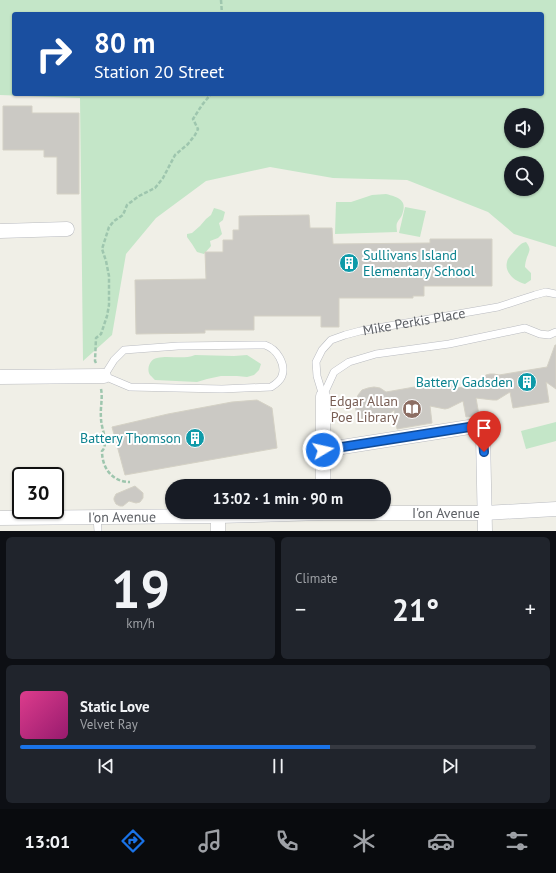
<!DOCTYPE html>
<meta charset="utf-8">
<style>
body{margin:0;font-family:"PT Sans",sans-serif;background:#20242c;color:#f1f3f6;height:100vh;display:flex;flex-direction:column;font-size:15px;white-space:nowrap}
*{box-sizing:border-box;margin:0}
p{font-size:13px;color:#9ea1a6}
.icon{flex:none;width:22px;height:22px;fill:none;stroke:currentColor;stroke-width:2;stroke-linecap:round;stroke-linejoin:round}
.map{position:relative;height:531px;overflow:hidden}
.panel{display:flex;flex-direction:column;gap:6px;padding:6px;background:#0d0f14;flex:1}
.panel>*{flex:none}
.guide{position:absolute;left:12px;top:12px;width:532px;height:84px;border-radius:4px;box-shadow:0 1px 3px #0004;background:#1a4fa0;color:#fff;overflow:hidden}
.buttons{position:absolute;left:504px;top:108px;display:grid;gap:8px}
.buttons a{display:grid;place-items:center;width:40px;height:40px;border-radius:50%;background:#171b24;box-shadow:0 1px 3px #0004;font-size:20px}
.speed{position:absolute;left:12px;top:467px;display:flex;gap:8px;font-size:20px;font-weight:700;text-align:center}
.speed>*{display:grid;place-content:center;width:52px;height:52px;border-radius:50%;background:#171b24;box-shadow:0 1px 3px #0004;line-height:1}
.speed .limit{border:2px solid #111;border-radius:6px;background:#fff;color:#111}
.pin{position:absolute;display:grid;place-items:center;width:34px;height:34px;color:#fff;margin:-41px -17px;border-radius:50% 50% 50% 0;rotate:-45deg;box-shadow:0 0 4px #0007}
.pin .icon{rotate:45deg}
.me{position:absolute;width:44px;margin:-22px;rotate:81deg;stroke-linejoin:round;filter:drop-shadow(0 0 3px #0008)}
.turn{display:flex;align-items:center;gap:14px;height:84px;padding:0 16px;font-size:18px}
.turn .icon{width:52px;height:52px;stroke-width:2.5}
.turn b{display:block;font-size:28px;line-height:34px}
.big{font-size:30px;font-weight:800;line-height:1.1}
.panel .card{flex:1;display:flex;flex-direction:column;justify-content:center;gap:6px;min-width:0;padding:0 14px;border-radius:6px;background:#20242c}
.panel .dial{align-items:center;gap:0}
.dial b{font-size:52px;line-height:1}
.song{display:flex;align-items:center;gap:12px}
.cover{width:48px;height:48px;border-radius:6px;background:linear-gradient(135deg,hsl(330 70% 55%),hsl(320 70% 35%))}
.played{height:4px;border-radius:2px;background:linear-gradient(90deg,#1a73e8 60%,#363941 60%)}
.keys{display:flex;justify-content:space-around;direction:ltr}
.heat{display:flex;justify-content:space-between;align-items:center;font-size:22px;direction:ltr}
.panel .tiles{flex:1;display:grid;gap:6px;grid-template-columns:1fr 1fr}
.card:last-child{grid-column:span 2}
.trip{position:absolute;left:165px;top:479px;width:226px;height:40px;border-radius:20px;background:#171b24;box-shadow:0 1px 3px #0004;font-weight:800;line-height:40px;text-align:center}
.menu{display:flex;height:64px;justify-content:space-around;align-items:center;background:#090b0e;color:#9ea1a6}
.menu .icon{width:28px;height:28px}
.menu .on{color:#1a73e8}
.menu b{font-size:18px;color:#f1f3f6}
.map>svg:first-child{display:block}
.green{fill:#c4e6c8;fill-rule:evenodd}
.building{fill:#cbc9c4;stroke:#d4d1c5}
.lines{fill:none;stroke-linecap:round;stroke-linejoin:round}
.service-casing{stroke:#b9bbc0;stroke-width:8}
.minor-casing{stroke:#b9bbc0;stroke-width:15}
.path{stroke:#9ec6ae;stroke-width:2.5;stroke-dasharray:4 2;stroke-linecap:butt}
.service{stroke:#fff;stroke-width:7}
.minor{stroke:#fff;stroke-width:14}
.route-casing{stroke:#114b97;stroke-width:10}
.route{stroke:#1a73e8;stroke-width:7}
.labels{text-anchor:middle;stroke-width:4;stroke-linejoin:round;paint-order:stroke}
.culture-label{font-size:14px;fill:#0d838f;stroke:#fff;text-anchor:end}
.street-label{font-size:14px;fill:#5e6166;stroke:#fff}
.education-label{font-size:14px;fill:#785e54;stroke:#fff;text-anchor:end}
</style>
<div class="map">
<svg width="556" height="531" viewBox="0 0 556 531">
<rect width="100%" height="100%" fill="#f0efe7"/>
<g class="green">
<path d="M 0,0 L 556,0 L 556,247 L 514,234 L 488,212 L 407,180 L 333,178 L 270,167 L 206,181 L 156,218 L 126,254 L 112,335 L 83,361 L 80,98 L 0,95 ZM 14,14 L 542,14 L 542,94 L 14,94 ZM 511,115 L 537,115 L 537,141 L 511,141 ZM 511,163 L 537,163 L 537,189 L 511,189 Z"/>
<path d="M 386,194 C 398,197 408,200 402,215 C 401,218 398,220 397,223 C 396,225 397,230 397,232 L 335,234 L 336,202 L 351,202 L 372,195 Z"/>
<path d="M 405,207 L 426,211 L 420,237 L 399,233 Z"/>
<path d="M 214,208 L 221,210 L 225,212 L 223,220 L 219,223 L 222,234 L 218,238 L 210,241 L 211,246 L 204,254 L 197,252 L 192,244 L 187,237 L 187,234 L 192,233 L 200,226 L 206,219 L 211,215 Z"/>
<path d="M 526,242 C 531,249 530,250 527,257 C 526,260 525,264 525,267 L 531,273 L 531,280 L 525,284 C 516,282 504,273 507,262 C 508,257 513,253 516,249 C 519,246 521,243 526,242 Z"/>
<path d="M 195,355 L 234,356 L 247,355 L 261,364 L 259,370 L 254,375 L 247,377 L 237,376 L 221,376 L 207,379 L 197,382 L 155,380 C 153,378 152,377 150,375 C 146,369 150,359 157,358 C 170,355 182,360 195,355 Z"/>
<path d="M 556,422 L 556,441 L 526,449 L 521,431 Z"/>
</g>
<g class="building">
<path d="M 3,106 L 32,106 L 32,113 L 79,113 L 79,194 L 57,194 L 57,157 L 44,157 L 44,150 L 3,150 Z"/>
<path d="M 309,215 L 310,228 L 332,228 L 333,244 L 430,243 L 430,239 L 492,239 L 492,286 L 424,286 L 424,296 L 413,296 L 413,298 L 339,298 L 339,327 L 321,327 L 321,316 L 254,316 L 254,330 L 205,330 L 205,333 L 136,334 L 135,280 L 206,279 L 205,252 L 223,252 L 223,240 L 233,240 L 233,230 L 239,230 L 239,216 Z"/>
<path d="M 555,345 L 556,345 L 556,389 L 546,382 L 549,402 L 513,408 L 510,392 L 497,400 L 493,400 L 476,398 L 479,415 L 466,417 L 463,401 L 449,408 L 445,409 L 430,406 L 432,423 L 397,429 L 394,410 L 382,420 L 377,422 L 366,421 L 361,418 L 357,413 L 355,407 L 356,401 L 358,395 L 362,390 L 368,388 L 374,387 L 380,388 L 386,392 L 426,385 L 427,389 L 442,382 L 450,384 L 457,388 L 478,385 L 482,378 L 486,375 L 490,374 L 494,374 L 499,375 L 547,367 Z"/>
<path d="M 257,400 L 272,408 L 277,448 L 125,475 L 112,427 L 168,414 L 232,402 Z"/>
<path d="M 135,486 L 143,493 L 143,498 L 140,502 L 136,503 L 129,501 L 123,506 L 120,506 L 116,504 L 114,500 L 114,498 L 116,494 Z"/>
</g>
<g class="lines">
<g class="service-casing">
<g id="service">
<path d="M 256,345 C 259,345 262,345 265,345 C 277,349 286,364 282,376 C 280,381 276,384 271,387 L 222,389 L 130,387 L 104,376 L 114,360 L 124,350 L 178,346 Z"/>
<path id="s1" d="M 323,396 L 317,376 L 316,362 L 322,350 L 331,340 L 345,335 L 360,331 L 498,307 L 535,295 L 546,292 L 556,294"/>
<path d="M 323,396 L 334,372 L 349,362 L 376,354 L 449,344 L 525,328 L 540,334 L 549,335 L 556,332"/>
<path d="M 97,517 L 98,531"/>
</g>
</g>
<g class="minor-casing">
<g id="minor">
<path d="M 0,231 L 67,229"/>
<path d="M 0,377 L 104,376"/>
<path d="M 323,450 L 482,425 L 483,436 L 485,531"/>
<path d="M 323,486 L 323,396"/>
<path d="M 218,516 L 218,531"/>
<path id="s2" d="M 0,518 L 218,516 L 323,513 L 485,513 L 556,509"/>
</g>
</g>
<g class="path">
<path d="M 221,0 L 222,14"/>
<path d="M 96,363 L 95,361 L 96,338 L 101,334 L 107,316 L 109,305 L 109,276 L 106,261 L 102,249 L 109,227 L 114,221 L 123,215 L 127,205 L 139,196 L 155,188 L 163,178 L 175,155 L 188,144 L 195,135 L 198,129 L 193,119 L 202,105 L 211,94"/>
<path d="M 101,389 C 103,398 100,408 101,418 C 101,425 104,432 105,440 C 105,444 105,448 102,451 C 102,469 113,482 130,482"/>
</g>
<use href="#service" class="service"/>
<use href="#minor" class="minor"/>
</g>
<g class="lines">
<g class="route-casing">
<path id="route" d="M 323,450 L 482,425 L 484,452"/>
</g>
<use href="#route" class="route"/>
</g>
<defs>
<g id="building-disc" transform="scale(1)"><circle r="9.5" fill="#0f9aa8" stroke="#fff"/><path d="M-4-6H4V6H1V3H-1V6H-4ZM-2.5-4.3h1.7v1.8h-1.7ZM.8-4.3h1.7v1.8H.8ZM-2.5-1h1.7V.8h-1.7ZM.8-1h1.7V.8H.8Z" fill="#fff"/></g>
<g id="library-disc" transform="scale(1)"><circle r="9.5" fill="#8d6e63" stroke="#fff"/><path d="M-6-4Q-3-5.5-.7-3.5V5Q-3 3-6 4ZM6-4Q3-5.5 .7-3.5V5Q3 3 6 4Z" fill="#fff"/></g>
</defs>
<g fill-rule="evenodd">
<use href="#building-disc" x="349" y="263"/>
<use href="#building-disc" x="527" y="382"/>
<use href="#library-disc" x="412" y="409"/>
<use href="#building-disc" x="195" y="438"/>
</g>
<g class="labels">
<g class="culture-label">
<text x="363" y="260" text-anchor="start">Sullivans Island<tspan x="363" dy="16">Elementary School</tspan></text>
<text x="513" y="387">Battery Gadsden</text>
<text x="181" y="443">Battery Thomson</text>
</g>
<g class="street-label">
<text dy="5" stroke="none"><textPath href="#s1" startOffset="147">Mike Perkis Place</textPath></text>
<text dy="5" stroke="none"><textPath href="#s2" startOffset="446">I'on Avenue</textPath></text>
<text dy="5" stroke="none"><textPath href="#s2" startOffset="122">I'on Avenue</textPath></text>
</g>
<g class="education-label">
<text x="398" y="406">Edgar Allan<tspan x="398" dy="16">Poe Library</tspan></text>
</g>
</g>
</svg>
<div class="buttons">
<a><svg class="icon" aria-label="sound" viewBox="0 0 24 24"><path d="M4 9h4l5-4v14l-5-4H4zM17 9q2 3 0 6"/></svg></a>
<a><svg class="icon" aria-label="search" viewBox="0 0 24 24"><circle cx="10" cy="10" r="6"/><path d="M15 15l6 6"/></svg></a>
</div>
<div class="speed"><div class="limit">30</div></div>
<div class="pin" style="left:484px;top:452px;background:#d93025"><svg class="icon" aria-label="arrive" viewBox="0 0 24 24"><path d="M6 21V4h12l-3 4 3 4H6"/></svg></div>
<svg class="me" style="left:323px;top:450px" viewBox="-20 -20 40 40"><circle r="17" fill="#1a73e8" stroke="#fff" stroke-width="3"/><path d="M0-11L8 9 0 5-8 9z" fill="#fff"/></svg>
<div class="trip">13:02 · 1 min · 90 m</div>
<div class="guide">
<div class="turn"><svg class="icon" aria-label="right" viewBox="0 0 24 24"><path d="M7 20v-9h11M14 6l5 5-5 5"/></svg><div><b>80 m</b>Station 20 Street</div></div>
</div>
</div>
<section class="panel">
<div class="tiles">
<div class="card dial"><b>19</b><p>km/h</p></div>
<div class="card"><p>Climate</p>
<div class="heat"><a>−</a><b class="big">21°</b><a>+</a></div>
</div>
<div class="card">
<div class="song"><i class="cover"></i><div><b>Static Love</b><p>Velvet Ray</p></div></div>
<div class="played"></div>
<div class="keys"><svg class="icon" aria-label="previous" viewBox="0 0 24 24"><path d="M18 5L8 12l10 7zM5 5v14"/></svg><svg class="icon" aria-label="pause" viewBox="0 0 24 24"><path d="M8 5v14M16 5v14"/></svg><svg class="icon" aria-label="next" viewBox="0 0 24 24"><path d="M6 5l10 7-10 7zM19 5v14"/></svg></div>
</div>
</div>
</section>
<nav class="menu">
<b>13:01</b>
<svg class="icon on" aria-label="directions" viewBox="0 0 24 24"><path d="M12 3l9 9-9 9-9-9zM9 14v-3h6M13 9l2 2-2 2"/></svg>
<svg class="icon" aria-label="music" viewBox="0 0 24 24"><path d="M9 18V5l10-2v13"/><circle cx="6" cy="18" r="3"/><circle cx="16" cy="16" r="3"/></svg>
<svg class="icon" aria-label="phone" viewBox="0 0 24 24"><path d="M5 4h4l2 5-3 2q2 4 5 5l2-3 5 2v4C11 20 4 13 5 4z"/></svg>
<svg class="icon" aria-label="climate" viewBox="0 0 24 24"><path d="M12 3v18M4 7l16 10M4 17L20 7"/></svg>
<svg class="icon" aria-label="car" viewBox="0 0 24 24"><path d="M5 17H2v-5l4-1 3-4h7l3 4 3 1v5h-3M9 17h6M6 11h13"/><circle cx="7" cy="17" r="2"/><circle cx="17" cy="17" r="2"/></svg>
<svg class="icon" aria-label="filters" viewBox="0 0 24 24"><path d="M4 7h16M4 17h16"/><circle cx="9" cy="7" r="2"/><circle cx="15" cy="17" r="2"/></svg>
</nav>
